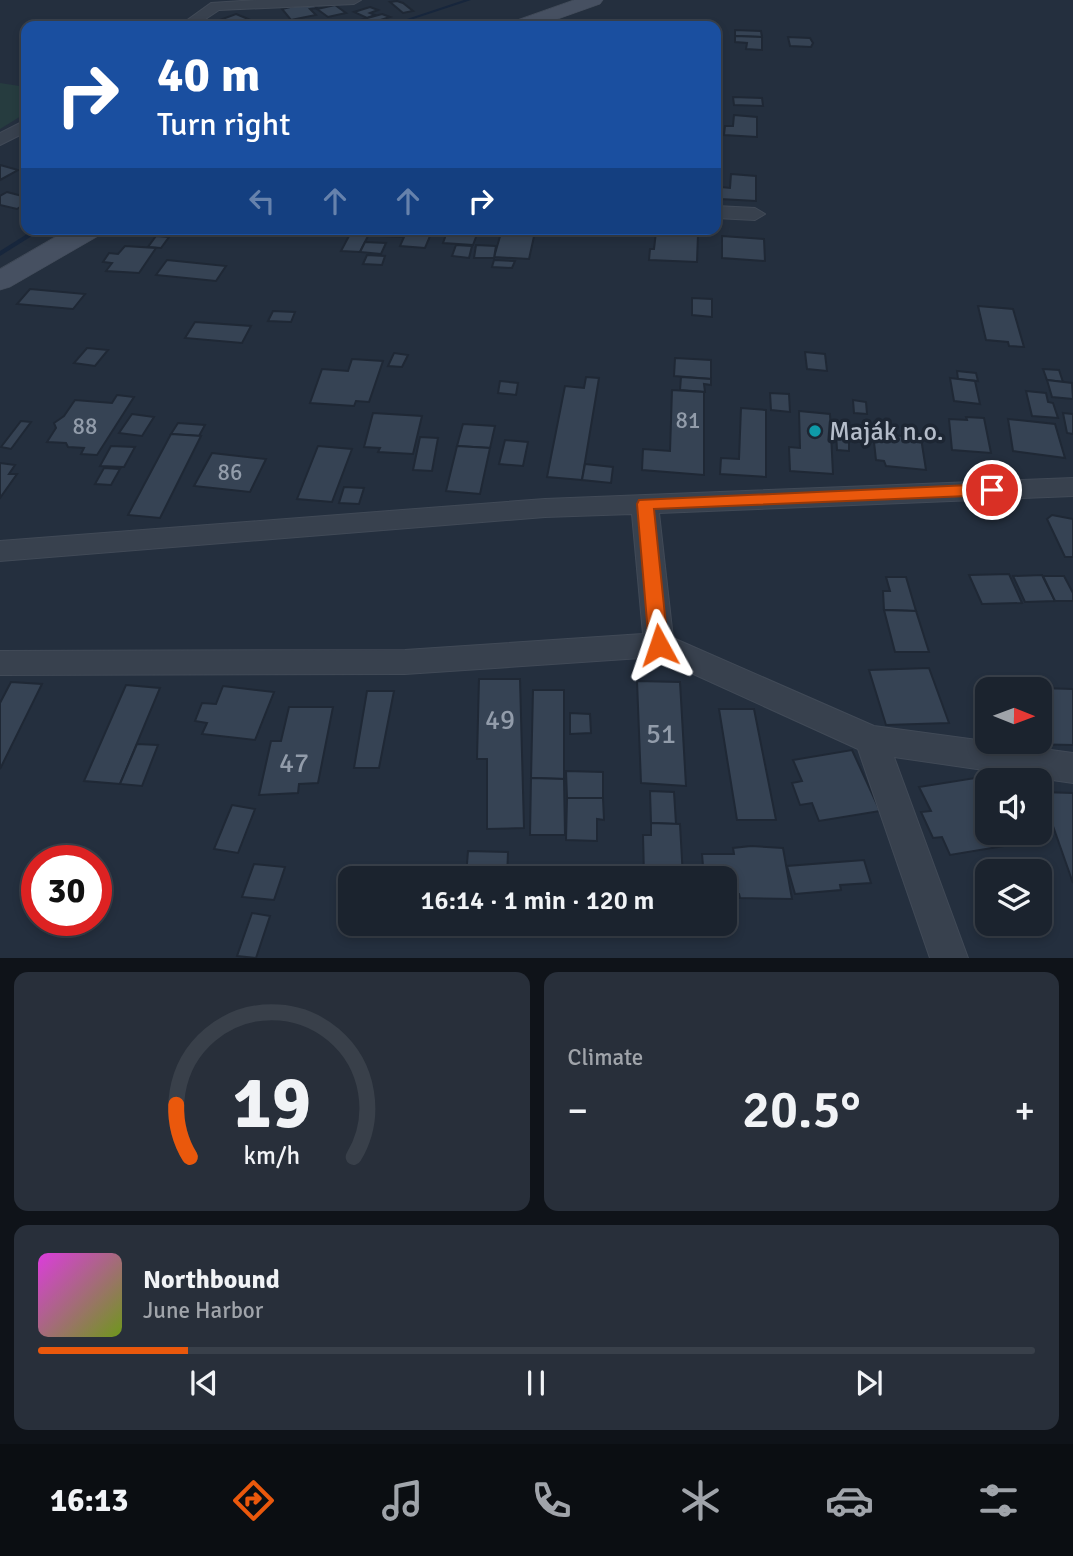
<!DOCTYPE html>
<meta charset="utf-8">
<style>
body{margin:0;font-family:Signika,sans-serif;background:#282f3a;color:#f1f3f6;height:100vh;display:flex;flex-direction:column;font-size:26px;white-space:nowrap}
*{box-sizing:border-box;margin:0}
p{font-size:23px;color:#a0a4aa}
.icon{flex:none;width:38px;height:38px;fill:none;stroke:currentColor;stroke-width:2;stroke-linecap:round;stroke-linejoin:round}
.map{position:relative;height:958px;overflow:hidden}
.details{display:flex;flex-direction:column;gap:14px;padding:14px;background:#0f1319;flex:1}
.details>*{flex:none}
.hud{position:absolute;left:21px;top:21px;width:700px;height:214px;border-radius:14px;box-shadow:0 4px 10px #0003,0 0 0 2px #39404a;background:#1a4fa0;color:#fff;overflow:hidden}
.needle{width:46px;rotate:91deg}
.controls{position:absolute;left:975px;top:677px;display:grid;gap:14px}
.controls a{display:grid;place-items:center;width:77px;height:77px;border-radius:14px;background:#1b232e;box-shadow:0 4px 10px #0003,0 0 0 2px #39404a;font-size:35px}
.speed{position:absolute;left:21px;top:845px;display:flex;gap:14px;font-size:35px;font-weight:700;text-align:center}
.speed>*{display:grid;place-content:center;width:91px;height:91px;border-radius:50%;background:#1b232e;box-shadow:0 4px 10px #0003,0 0 0 2px #39404a;line-height:1}
.speed .limit{border:10px solid #d22;background:#fff;color:#111}
.pin{position:absolute;display:grid;place-items:center;width:60px;height:60px;color:#fff;margin:-30px;border:4px solid #fff;border-radius:50%;box-shadow:0 2px 7px #0007}
.me{position:absolute;width:77px;margin:-38px;rotate:355deg;stroke-linejoin:round;filter:drop-shadow(0 0 5px #0008)}
.turn{display:flex;align-items:center;gap:24px;height:147px;padding:0 21px;font-size:32px}
.turn .icon{width:91px;height:91px;stroke-width:2.5}
.turn b{display:block;font-size:49px;line-height:60px}
.lanes{display:flex;align-items:center;height:66px;padding:0 21px;background:#0003;justify-content:center;gap:35px;direction:ltr}
.lanes .off{opacity:.35}
.big{font-size:52px;font-weight:600;line-height:1.1}
.details .widget{flex:1;display:flex;flex-direction:column;justify-content:center;gap:10px;min-width:0;padding:0 24px;border-radius:14px;background:#282f3a}
.details .dial{align-items:center;gap:0}
.dial svg{height:182px;overflow:visible;fill:none;stroke:#39404a;stroke-width:7;stroke-linecap:round;text-anchor:middle}
.dial text{fill:#f1f3f6;stroke:none}
.song{display:flex;align-items:center;gap:21px}
.cover{width:84px;height:84px;border-radius:10px;background:linear-gradient(135deg,hsl(300 70% 55%),hsl(80 70% 35%))}
.played{height:7px;border-radius:4px;background:linear-gradient(90deg,#ea580c 15%,#39404a 15%)}
.keys{display:flex;justify-content:space-around;direction:ltr}
.heat{display:flex;justify-content:space-between;align-items:center;font-size:38px;direction:ltr}
.details .tiles{flex:1;display:grid;gap:14px;grid-template-columns:1fr 1fr}
.widget:last-child{grid-column:span 2}
.trip{position:absolute;left:338px;top:866px;width:399px;height:70px;border-radius:14px;background:#1b232e;box-shadow:0 4px 10px #0003,0 0 0 2px #39404a;font-weight:600;line-height:70px;text-align:center}
.dock{display:flex;height:112px;justify-content:space-around;align-items:center;background:#0b0e12;color:#a0a4aa}
.dock .icon{width:49px;height:49px}
.dock .active{color:#ea580c}
.dock b{font-size:32px;color:#f1f3f6}
.map>svg:first-child{display:block}
.green{fill:#263c3f}
.lines{fill:none;stroke-linecap:round;stroke-linejoin:round}
.stream{fill:#17263c;fill-rule:evenodd}
.building{fill:#364354;stroke:#1f2835;stroke-width:2}
.street-casing{stroke:#414a57;stroke-width:2}
.secondary-casing{stroke:#414a57;stroke-width:1}
.street{fill:#38414e;fill-rule:evenodd}
.secondary{fill:#465061;fill-rule:evenodd}
.route{fill:#ea580c;stroke:#983908;stroke-width:2}
.culture-dot{fill:#0f9aa8;stroke:#1d2633;stroke-width:2.5}
.labels{text-anchor:middle;stroke-width:7;stroke-linejoin:round;paint-order:stroke}
.number-label{font-size:23px;fill:#929caa}
.poi-label{font-size:26px;fill:#b4bcc9;stroke:#1d2633;text-anchor:start}
.near-number-label{font-size:28px;fill:#929caa}
</style>
<div class="map">
<svg width="1073" height="958" viewBox="0 0 1073 958">
<rect width="100%" height="100%" fill="#242f3e"/>
<path class="green" d="M 0,83 L 26,87 L 26,113 L 0,129 Z"/>
<g class="lines">
<g class="stream">
<path d="M 464,0 L 471,0 L 392,26 L 386,26 Z"/>
<path d="M 35,229 L 43,229 L 0,256 L 0,251 Z"/>
</g>
</g>
<g class="building">
<path d="M 397,1 L 403,3 L 413,11 L 403,13 L 390,2 Z"/>
<path d="M 311,2 L 317,8 L 310,9 L 316,15 L 291,20 L 282,9 Z"/>
<path d="M 335,5 L 346,13 L 328,17 L 317,9 Z"/>
<path d="M 370,7 L 378,10 L 370,13 L 375,15 L 367,18 L 354,12 Z"/>
<path d="M 236,14 L 253,21 L 238,26 L 229,26 L 217,21 Z"/>
<path d="M 382,14 L 390,17 L 368,24 L 360,20 Z"/>
<path d="M 735,30 L 761,31 L 762,37 L 735,36 Z"/>
<path d="M 735,36 L 762,37 L 762,50 L 746,49 L 747,43 L 735,42 Z"/>
<path d="M 788,37 L 810,38 L 813,43 L 811,47 L 790,46 Z"/>
<path d="M 733,97 L 762,98 L 763,106 L 734,105 Z"/>
<path d="M 734,115 L 757,117 L 757,137 L 724,135 L 725,126 L 733,126 Z"/>
<path d="M 0,165 L 18,170 L 0,180 Z"/>
<path d="M 731,174 L 756,176 L 756,201 L 720,199 L 721,187 L 730,188 Z"/>
<path d="M 7,192 L 26,197 L 26,203 L 17,209 L 0,205 L 0,196 Z"/>
<path d="M 201,229 L 242,229 L 237,236 L 198,233 Z"/>
<path d="M 337,229 L 371,229 L 368,236 L 335,233 Z"/>
<path d="M 384,229 L 433,229 L 425,248 L 400,246 L 404,237 L 381,236 Z"/>
<path d="M 448,229 L 479,229 L 473,245 L 443,243 Z"/>
<path d="M 509,230 L 535,232 L 529,259 L 494,257 L 501,233 L 508,234 Z"/>
<path d="M 656,232 L 698,234 L 697,262 L 649,260 L 650,249 L 654,249 Z"/>
<path d="M 350,234 L 368,236 L 360,252 L 341,251 Z"/>
<path d="M 156,236 L 169,237 L 161,248 L 148,247 Z"/>
<path d="M 722,236 L 764,239 L 765,261 L 722,258 Z"/>
<path d="M 365,242 L 386,243 L 381,254 L 360,252 Z"/>
<path d="M 456,245 L 472,246 L 469,258 L 452,256 Z"/>
<path d="M 476,245 L 496,246 L 494,258 L 474,258 Z"/>
<path d="M 125,246 L 156,248 L 139,273 L 106,271 L 112,263 L 103,262 L 109,253 L 118,254 Z"/>
<path d="M 367,255 L 385,256 L 382,265 L 363,264 Z"/>
<path d="M 167,260 L 226,266 L 216,281 L 156,275 Z"/>
<path d="M 494,260 L 515,261 L 512,268 L 492,267 Z"/>
<path d="M 30,289 L 85,294 L 73,309 L 17,304 Z"/>
<path d="M 692,298 L 712,299 L 712,317 L 692,315 Z"/>
<path d="M 978,306 L 1013,309 L 1024,347 L 1009,346 L 1008,342 L 986,340 Z"/>
<path d="M 273,311 L 295,312 L 291,322 L 268,321 Z"/>
<path d="M 195,322 L 251,326 L 242,343 L 185,338 Z"/>
<path d="M 87,348 L 108,350 L 95,366 L 74,363 Z"/>
<path d="M 805,352 L 825,354 L 827,371 L 807,369 Z"/>
<path d="M 394,353 L 408,355 L 402,367 L 388,366 Z"/>
<path d="M 675,358 L 711,360 L 711,379 L 674,376 Z"/>
<path d="M 352,359 L 383,361 L 369,402 L 356,401 L 354,406 L 310,403 L 322,369 L 348,371 Z"/>
<path d="M 1043,369 L 1059,370 L 1063,382 L 1047,380 Z"/>
<path d="M 957,371 L 976,373 L 978,381 L 958,379 Z"/>
<path d="M 586,377 L 599,378 L 582,480 L 547,477 L 565,386 L 584,388 Z"/>
<path d="M 681,377 L 711,379 L 711,385 L 704,384 L 705,392 L 680,390 Z"/>
<path d="M 950,378 L 975,381 L 980,404 L 954,401 Z"/>
<path d="M 1047,380 L 1072,383 L 1073,399 L 1052,397 Z"/>
<path d="M 500,381 L 518,383 L 516,395 L 498,393 Z"/>
<path d="M 672,390 L 704,392 L 704,475 L 642,470 L 643,449 L 670,451 Z"/>
<path d="M 1026,391 L 1046,393 L 1048,402 L 1053,403 L 1058,418 L 1032,416 Z"/>
<path d="M 770,393 L 789,394 L 790,412 L 771,410 Z"/>
<path d="M 117,395 L 134,397 L 97,455 L 81,454 L 84,448 L 68,447 L 66,443 L 47,442 L 56,428 L 54,423 L 64,416 L 75,400 L 112,403 Z"/>
<path d="M 853,400 L 866,402 L 867,414 L 854,413 Z"/>
<path d="M 741,408 L 766,410 L 766,477 L 720,474 L 721,458 L 739,459 Z"/>
<path d="M 799,411 L 830,414 L 833,474 L 790,471 L 789,447 L 800,448 Z"/>
<path d="M 373,413 L 422,416 L 413,454 L 378,452 L 380,448 L 364,447 Z"/>
<path d="M 1063,413 L 1073,414 L 1073,434 L 1067,433 Z"/>
<path d="M 132,414 L 154,417 L 142,436 L 119,433 Z"/>
<path d="M 966,417 L 984,418 L 991,453 L 952,450 L 949,419 L 967,420 Z"/>
<path d="M 1008,419 L 1055,424 L 1065,458 L 1013,451 Z"/>
<path d="M 21,421 L 31,422 L 11,449 L 1,447 Z"/>
<path d="M 178,423 L 205,425 L 199,436 L 171,434 Z"/>
<path d="M 463,424 L 495,426 L 490,448 L 457,446 Z"/>
<path d="M 836,432 L 849,433 L 849,451 L 837,450 Z"/>
<path d="M 873,433 L 921,438 L 926,470 L 886,466 L 884,461 L 876,460 Z"/>
<path d="M 171,434 L 201,436 L 160,518 L 128,515 Z"/>
<path d="M 420,437 L 438,438 L 432,471 L 413,470 Z"/>
<path d="M 505,440 L 528,442 L 523,466 L 499,464 Z"/>
<path d="M 111,446 L 135,447 L 124,467 L 100,466 Z"/>
<path d="M 318,446 L 352,449 L 332,502 L 297,499 Z"/>
<path d="M 457,446 L 490,448 L 480,494 L 446,491 Z"/>
<path d="M 212,453 L 266,459 L 250,492 L 194,486 Z"/>
<path d="M 0,463 L 15,465 L 9,474 L 17,474 L 0,498 Z"/>
<path d="M 585,464 L 613,467 L 611,483 L 582,480 Z"/>
<path d="M 104,468 L 120,469 L 111,485 L 95,484 Z"/>
<path d="M 344,487 L 364,488 L 359,504 L 339,503 Z"/>
<path d="M 1052,515 L 1073,519 L 1073,557 L 1065,557 L 1047,519 Z"/>
<path d="M 1009,574 L 1022,603 L 982,604 L 969,575 Z"/>
<path d="M 1042,575 L 1055,601 L 1025,602 L 1013,576 Z"/>
<path d="M 1043,576 L 1064,576 L 1073,593 L 1073,601 L 1055,601 Z"/>
<path d="M 886,577 L 906,577 L 916,611 L 884,610 L 883,591 L 890,591 Z"/>
<path d="M 884,610 L 916,611 L 929,652 L 895,652 Z"/>
<path d="M 929,668 L 949,723 L 886,725 L 869,670 Z"/>
<path d="M 479,679 L 520,679 L 524,828 L 487,829 L 487,759 L 477,759 Z"/>
<path d="M 637,681 L 680,682 L 686,786 L 641,783 Z"/>
<path d="M 11,682 L 42,684 L 0,769 L 0,703 Z"/>
<path d="M 126,685 L 160,688 L 120,784 L 84,781 Z"/>
<path d="M 223,686 L 274,692 L 255,740 L 202,734 L 207,723 L 195,721 L 202,703 L 216,704 Z"/>
<path d="M 1006,687 L 1073,689 L 1073,745 L 1025,744 L 1040,742 L 1040,690 L 1007,690 Z"/>
<path d="M 533,690 L 564,690 L 564,779 L 531,778 Z"/>
<path d="M 367,691 L 394,691 L 379,768 L 354,768 Z"/>
<path d="M 289,707 L 333,707 L 318,783 L 299,784 L 298,793 L 259,795 L 271,741 L 281,741 Z"/>
<path d="M 719,709 L 754,709 L 776,820 L 737,820 Z"/>
<path d="M 570,713 L 590,714 L 591,733 L 570,734 Z"/>
<path d="M 137,744 L 158,745 L 142,786 L 120,784 Z"/>
<path d="M 852,750 L 880,811 L 819,821 L 812,803 L 800,805 L 792,783 L 802,781 L 793,760 Z"/>
<path d="M 566,771 L 603,772 L 603,798 L 567,798 Z"/>
<path d="M 531,778 L 564,779 L 565,835 L 530,835 Z"/>
<path d="M 975,778 L 987,801 L 987,833 L 1003,833 L 1010,845 L 950,855 L 942,837 L 933,838 L 921,812 L 931,811 L 919,787 Z"/>
<path d="M 650,791 L 674,792 L 676,824 L 651,823 Z"/>
<path d="M 1041,792 L 1073,793 L 1073,883 Z"/>
<path d="M 567,798 L 603,798 L 604,820 L 597,819 L 597,841 L 566,840 Z"/>
<path d="M 232,805 L 255,809 L 238,853 L 214,849 Z"/>
<path d="M 651,823 L 680,824 L 683,878 L 653,878 L 653,876 L 644,876 L 643,835 L 651,835 Z"/>
<path d="M 751,846 L 783,848 L 792,899 L 740,898 L 739,894 L 724,894 L 724,878 L 704,878 L 702,854 L 734,854 L 733,848 Z"/>
<path d="M 468,851 L 508,852 L 507,878 L 466,877 Z"/>
<path d="M 864,860 L 871,883 L 840,885 L 841,890 L 795,894 L 787,866 Z"/>
<path d="M 254,864 L 285,867 L 274,900 L 242,897 Z"/>
<path d="M 252,913 L 270,916 L 256,958 L 237,956 Z"/>
</g>
<g class="lines">
<g class="street-casing">
<g id="street">
<path d="M 257,0 L 361,0 L 354,4 L 219,10 L 195,26 L 179,26 L 211,3 Z"/>
<path d="M 26,120 L 26,132 L 0,145 L 0,133 Z"/>
<path d="M 716,206 L 755,208 L 765,214 L 755,220 L 716,218 Z"/>
<path d="M 1073,478 L 1073,496 L 659,513 L 673,638 L 874,726 L 1073,753 L 1073,783 L 894,757 L 968,958 L 930,958 L 858,749 L 656,657 L 405,674 L 0,675 L 0,651 L 405,650 L 643,634 L 632,514 L 545,517 L 0,561 L 0,541 L 545,499 Z"/>
</g>
</g>
<g class="secondary-casing">
<g id="secondary">
<path d="M 574,0 L 603,0 L 600,4 L 538,26 L 509,26 L 512,22 Z"/>
<path d="M 69,229 L 104,229 L 100,235 L 10,287 L 0,290 L 0,269 Z"/>
</g>
</g>
<use href="#street" class="street"/>
<use href="#secondary" class="secondary"/>
</g>
<path class="route" d="M 992,484 L 1000,490 L 992,495 L 654,509 L 668,645 L 665,650 L 659,652 L 652,650 L 649,645 L 637,504 L 639,500 Z"/>
<circle class="culture-dot" cx="815" cy="431" r="7"/>
<g class="labels">
<g class="number-label">
<text x="688" y="428">81</text>
<text x="85" y="434">88</text>
<text x="230" y="480">86</text>
</g>
<g class="poi-label">
<text x="829" y="440">Maják n.o.</text>
</g>
<g class="near-number-label">
<text x="500" y="729">49</text>
<text x="661" y="743">51</text>
<text x="294" y="772">47</text>
</g>
</g>
</svg>
<div class="controls">
<a><svg class="needle" viewBox="-14 -14 28 28"><path d="M0-13l5 13h-10z" fill="#e53935"/><path d="M0 13l5-13h-10z" fill="#a0a4aa"/></svg></a>
<a><svg class="icon" aria-label="sound" viewBox="0 0 24 24"><path d="M4 9h4l5-4v14l-5-4H4zM17 9q2 3 0 6"/></svg></a>
<a><svg class="icon" aria-label="layers" viewBox="0 0 24 24"><path d="M12 4l9 5-9 5-9-5zM3 14l9 5 9-5"/></svg></a>
</div>
<div class="speed"><div class="limit">30</div></div>
<div class="pin" style="left:992px;top:490px;background:#d93025"><svg class="icon" aria-label="arrive" viewBox="0 0 24 24"><path d="M6 21V4h12l-3 4 3 4H6"/></svg></div>
<svg class="me" style="left:659px;top:645px" viewBox="-20 -20 40 40"><path d="M0-17L14 15 0 8-14 15z" fill="#ea580c" stroke="#fff" stroke-width="4"/></svg>
<div class="trip">16:14 · 1 min · 120 m</div>
<div class="hud">
<div class="turn"><svg class="icon" aria-label="right" viewBox="0 0 24 24"><path d="M7 20v-9h11M14 6l5 5-5 5"/></svg><div><b>40 m</b>Turn right</div></div>
<div class="lanes"><svg class="icon off" aria-label="left" viewBox="0 0 24 24"><path d="M17 20v-9H6M10 6l-5 5 5 5"/></svg><svg class="icon off" aria-label="ahead" viewBox="0 0 24 24"><path d="M12 20V5M6 11l6-6 6 6"/></svg><svg class="icon off" aria-label="ahead" viewBox="0 0 24 24"><path d="M12 20V5M6 11l6-6 6 6"/></svg><svg class="icon" aria-label="right" viewBox="0 0 24 24"><path d="M7 20v-9h11M14 6l5 5-5 5"/></svg></div>
</div>
</div>
<section class="details">
<div class="tiles">
<div class="widget dial"><svg viewBox="0 0 100 80">
<path d="M14 69A42 42 0 1 1 86 69"/>
<path d="M14 69A42 42 0 0 1 8 46" stroke="#ea580c"/>
<text x="50" y="56" font-size="32" font-weight="700">19</text>
<text x="50" y="72" font-size="11">km/h</text>
</svg></div>
<div class="widget"><p>Climate</p>
<div class="heat"><a>−</a><b class="big">20.5°</b><a>+</a></div>
</div>
<div class="widget">
<div class="song"><i class="cover"></i><div><b>Northbound</b><p>June Harbor</p></div></div>
<div class="played"></div>
<div class="keys"><svg class="icon" aria-label="previous" viewBox="0 0 24 24"><path d="M18 5L8 12l10 7zM5 5v14"/></svg><svg class="icon" aria-label="pause" viewBox="0 0 24 24"><path d="M8 5v14M16 5v14"/></svg><svg class="icon" aria-label="next" viewBox="0 0 24 24"><path d="M6 5l10 7-10 7zM19 5v14"/></svg></div>
</div>
</div>
</section>
<nav class="dock">
<b>16:13</b>
<svg class="icon active" aria-label="directions" viewBox="0 0 24 24"><path d="M12 3l9 9-9 9-9-9zM9 14v-3h6M13 9l2 2-2 2"/></svg>
<svg class="icon" aria-label="music" viewBox="0 0 24 24"><path d="M9 18V5l10-2v13"/><circle cx="6" cy="18" r="3"/><circle cx="16" cy="16" r="3"/></svg>
<svg class="icon" aria-label="phone" viewBox="0 0 24 24"><path d="M5 4h4l2 5-3 2q2 4 5 5l2-3 5 2v4C11 20 4 13 5 4z"/></svg>
<svg class="icon" aria-label="climate" viewBox="0 0 24 24"><path d="M12 3v18M4 7l16 10M4 17L20 7"/></svg>
<svg class="icon" aria-label="car" viewBox="0 0 24 24"><path d="M5 17H2v-5l4-1 3-4h7l3 4 3 1v5h-3M9 17h6M6 11h13"/><circle cx="7" cy="17" r="2"/><circle cx="17" cy="17" r="2"/></svg>
<svg class="icon" aria-label="filters" viewBox="0 0 24 24"><path d="M4 7h16M4 17h16"/><circle cx="9" cy="7" r="2"/><circle cx="15" cy="17" r="2"/></svg>
</nav>
